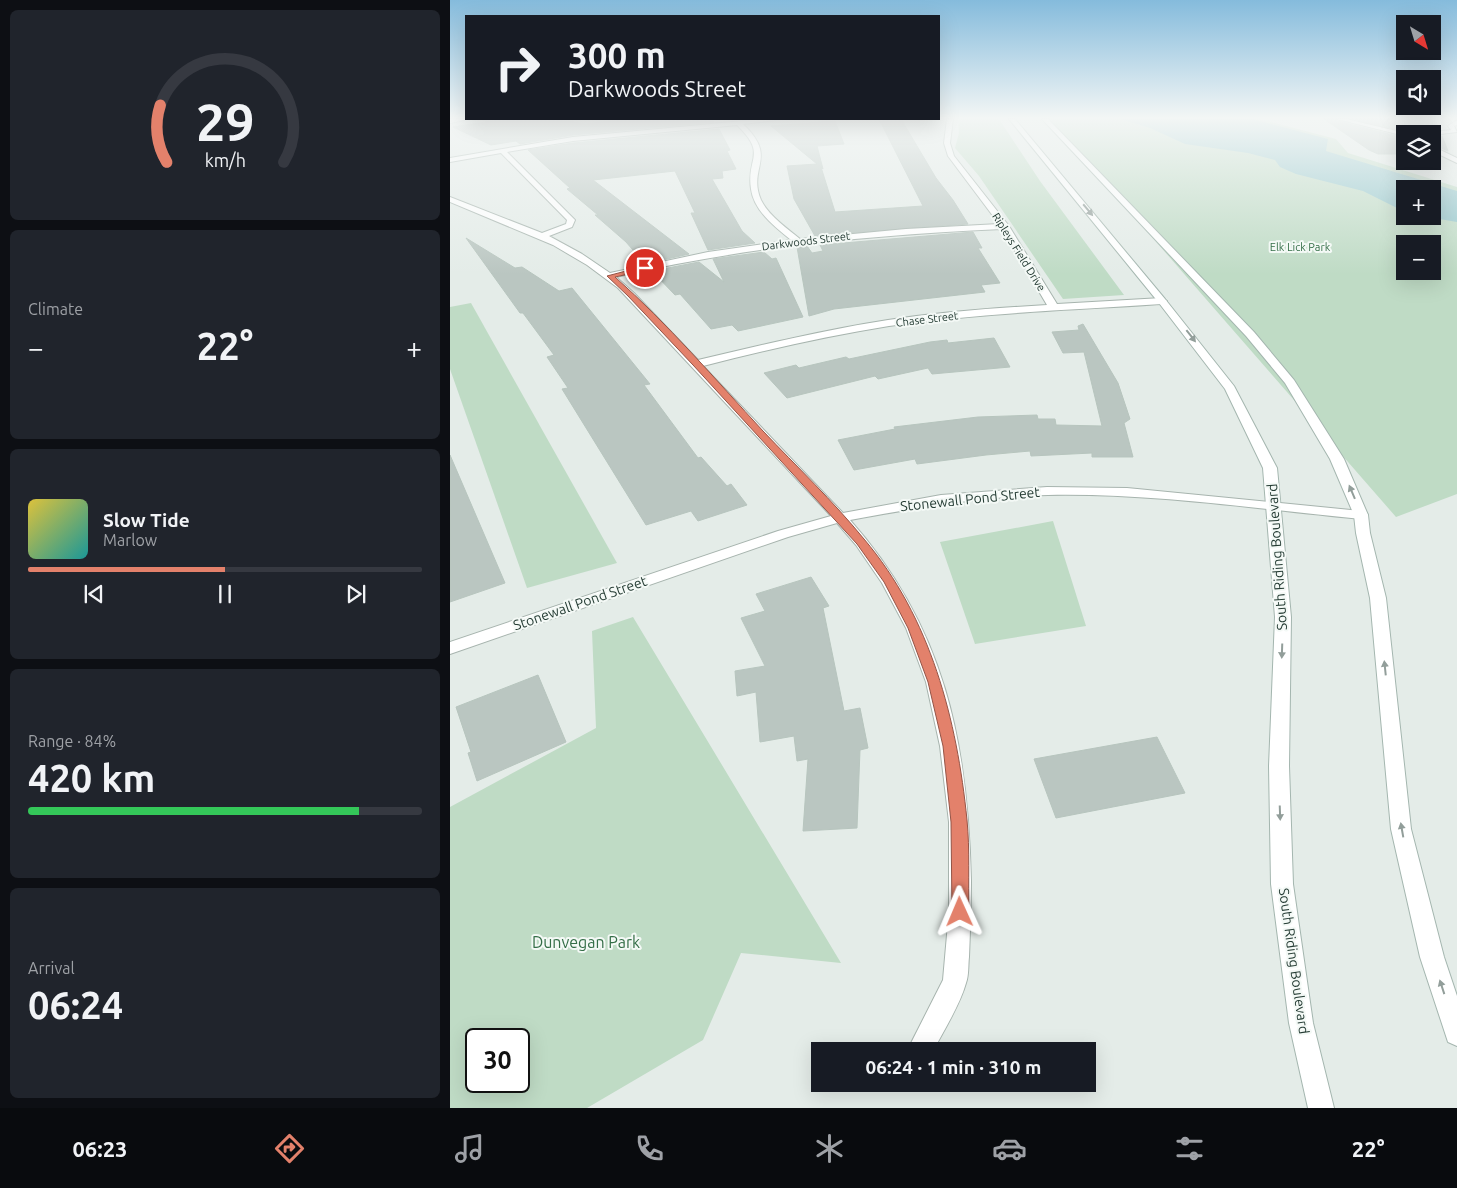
<!DOCTYPE html>
<meta charset="utf-8">
<style>
body{margin:0;font-family:Ubuntu,sans-serif;background:#20242c;color:#f1f3f6;height:100vh;display:flex;flex-direction:column;font-size:19px;white-space:nowrap}
*{box-sizing:border-box;margin:0}
p{font-size:16px;color:#9ea1a6}
.icon{flex:none;width:28px;height:28px;fill:none;stroke:currentColor;stroke-width:2;stroke-linecap:round;stroke-linejoin:round}
.map{position:relative;flex:1;overflow:hidden}
.drawer{display:flex;flex-direction:column;gap:10px;padding:10px;background:#0d0f14;width:450px}
.drawer>*{flex:none}
.guide{position:absolute;left:15px;top:15px;width:475px;height:105px;border-radius:0px;box-shadow:0 5px 20px #0002;background:#171b24;color:#f1f3f6;overflow:hidden}
.needle{width:32px;rotate:142deg}
.fabs{position:absolute;left:946px;top:15px;display:grid;gap:10px}
.fabs a{display:grid;place-items:center;width:45px;height:45px;border-radius:0px;background:#171b24;box-shadow:0 5px 20px #0002;font-size:25px}
.speed{position:absolute;left:15px;top:1028px;display:flex;gap:10px;font-size:25px;font-weight:700;text-align:center}
.speed>*{display:grid;place-content:center;width:65px;height:65px;border-radius:50%;background:#171b24;box-shadow:0 5px 20px #0002;line-height:1}
.speed .limit{border:2px solid #111;border-radius:8px;background:#fff;color:#111}
.pin{position:absolute;display:grid;place-items:center;width:42px;height:42px;color:#fff;margin:-21px;border:2px solid #fff;border-radius:50%;box-shadow:0 1px 5px #0007}
.me{position:absolute;width:55px;margin:-28px;rotate:359deg;stroke-linejoin:round;filter:drop-shadow(0 0 4px #0008)}
.turn{display:flex;align-items:center;gap:18px;height:105px;padding:0 20px;font-size:22px}
.turn .icon{width:65px;height:65px;stroke-width:2.5}
.turn b{display:block;font-size:35px;line-height:42px}
.big{font-size:38px;font-weight:700;line-height:1.1}
.drawer .card{flex:1;display:flex;flex-direction:column;justify-content:center;gap:8px;min-width:0;padding:0 18px;border-radius:8px;background:#20242c}
.drawer .dial{align-items:center;gap:0}
.dial svg{height:130px;overflow:visible;fill:none;stroke:#363941;stroke-width:7;stroke-linecap:round;text-anchor:middle}
.dial text{fill:#f1f3f6;stroke:none}
.song{display:flex;align-items:center;gap:15px}
.cover{width:60px;height:60px;border-radius:8px;background:linear-gradient(135deg,hsl(50 70% 55%),hsl(180 70% 35%))}
.played{height:5px;border-radius:2px;background:linear-gradient(90deg,#e3816b 50%,#363941 50%)}
.keys{display:flex;justify-content:space-around;direction:ltr}
.heat{display:flex;justify-content:space-between;align-items:center;font-size:28px;direction:ltr}
.charge{height:8px;border-radius:4px;background:linear-gradient(90deg,#34c759 84%,#363941 0)}
.trip{position:absolute;left:361px;top:1042px;width:285px;height:50px;border-radius:0px;background:#171b24;box-shadow:0 5px 20px #0002;font-weight:700;line-height:50px;text-align:center}
.menu{display:flex;height:80px;justify-content:space-around;align-items:center;background:#090b0e;color:#9ea1a6}
.menu .icon{width:35px;height:35px}
.menu .on{color:#e3816b}
.menu b{font-size:22px;color:#f1f3f6}
main{display:flex;flex:1;min-height:0}
.map>svg:first-child{display:block}
.green{fill:#bfdbc5;fill-rule:evenodd}
.water{fill:#92c6cb}
.building{fill:#bac6c1;stroke:#b7c5be}
.lines{fill:none;stroke-linecap:round;stroke-linejoin:round}
.street-casing{stroke:#a7b4ae;stroke-width:2}
.secondary-casing{stroke:#a4b6af;stroke-width:2}
.street{fill:#fff;fill-rule:evenodd}
.secondary{fill:#fff;fill-rule:evenodd}
.oneway{fill:#929e9a}
.route{fill:#e3816b;stroke:#945446}
.labels{text-anchor:middle;stroke-width:4;stroke-linejoin:round;paint-order:stroke}
.far-street-label{font-size:11px;fill:#253c34;stroke:#f4f9f6}
.far-park-label{font-size:11px;fill:#346e47;stroke:#f4f9f6}
.street-label{font-size:14px;fill:#253c34;stroke:#f4f9f6}
.near-park-label{font-size:16px;fill:#346e47;stroke:#f4f9f6}
</style>
<main>
<section class="drawer">
<div class="card dial"><svg viewBox="0 0 100 80">
<path d="M14 69A42 42 0 1 1 86 69"/>
<path d="M14 69A42 42 0 0 1 10 34" stroke="#e3816b"/>
<text x="50" y="56" font-size="32" font-weight="700">29</text>
<text x="50" y="72" font-size="11">km/h</text>
</svg></div>
<div class="card"><p>Climate</p>
<div class="heat"><a>−</a><b class="big">22°</b><a>+</a></div>
</div>
<div class="card">
<div class="song"><i class="cover"></i><div><b>Slow Tide</b><p>Marlow</p></div></div>
<div class="played"></div>
<div class="keys"><svg class="icon" aria-label="previous" viewBox="0 0 24 24"><path d="M18 5L8 12l10 7zM5 5v14"/></svg><svg class="icon" aria-label="pause" viewBox="0 0 24 24"><path d="M8 5v14M16 5v14"/></svg><svg class="icon" aria-label="next" viewBox="0 0 24 24"><path d="M6 5l10 7-10 7zM19 5v14"/></svg></div>
</div>
<div class="card"><p>Range · 84%</p><b class="big">420 km</b><div class="charge"></div></div>
<div class="card"><p>Arrival</p><b class="big">06:24</b></div>
</section>
<div class="map">
<svg width="1007" height="1108" viewBox="0 0 1007 1108">
<rect width="100%" height="100%" fill="#e4ece8"/>
<g class="green">
<path d="M 508,119 L 549,119 L 590,181 L 674,295 L 613,299 L 529,176 L 505,148 L 509,133 Z"/>
<path d="M 599,119 L 809,119 L 886,139 L 898,153 L 1007,187 L 1007,494 L 946,517 ZM 955,189 L 982,189 L 982,216 L 955,216 ZM 955,244 L 982,244 L 982,271 L 955,271 Z"/>
<path d="M 21,303 L 167,563 L 77,588 L 0,369 L 0,307 Z"/>
<path d="M 603,521 L 636,626 L 525,644 L 490,542 Z"/>
<path d="M 183,617 L 391,963 L 291,953 L 253,1040 L 137,1108 L 0,1108 L 0,807 L 146,728 L 142,631 ZM 26,1039 L 69,1039 L 69,1081 L 26,1081 Z"/>
</g>
<path class="water" d="M 671,119 L 802,119 L 878,139 L 876,151 L 1007,191 L 1007,222 L 972,216 L 982,216 L 982,189 L 955,189 L 955,212 L 913,191 L 846,174 L 830,167 L 825,160 L 798,153 L 735,144 L 700,128 Z"/>
<g class="building">
<path d="M 54,119 L 103,119 L 135,124 L 181,119 L 262,119 L 264,122 L 123,135 L 70,144 L 66,141 L 41,145 L 3,127 Z"/>
<path d="M 429,119 L 451,119 L 486,178 L 503,200 L 518,224 L 365,236 L 344,199 L 337,166 L 367,164 L 321,126 L 385,121 L 394,144 L 367,146 L 373,169 L 371,167 L 385,212 L 473,206 Z"/>
<path d="M 874,119 L 885,119 L 887,121 L 955,138 L 955,154 L 928,154 L 919,150 Z"/>
<path d="M 902,119 L 981,119 L 986,122 L 989,129 L 961,134 Z"/>
<path d="M 269,129 L 280,150 L 277,151 L 286,169 L 272,171 L 273,178 L 262,179 L 292,231 L 305,243 L 258,250 L 241,213 L 245,213 L 225,171 L 143,180 L 239,254 L 195,264 L 176,242 L 145,215 L 148,215 L 117,189 L 120,188 L 78,150 L 123,143 Z"/>
<path d="M 992,136 L 998,151 L 982,144 L 982,137 Z"/>
<path d="M 523,232 L 532,248 L 528,248 L 550,283 L 531,285 L 535,292 L 384,309 L 359,316 L 347,247 L 357,246 L 362,253 L 373,251 L 370,245 Z"/>
<path d="M 16,238 L 65,268 L 72,267 L 109,291 L 122,288 L 200,384 L 194,385 L 248,458 L 251,457 L 277,486 L 281,484 L 297,505 L 248,521 L 241,511 L 196,525 L 112,389 L 118,388 L 97,357 L 104,355 L 73,313 L 70,313 Z"/>
<path d="M 314,252 L 322,259 L 326,258 L 353,317 L 288,331 L 282,325 L 261,329 L 230,294 L 225,295 L 202,271 L 249,262 L 274,282 L 263,259 Z"/>
<path d="M 633,324 L 668,383 L 680,419 L 674,423 L 683,457 L 642,457 L 642,453 L 581,456 L 580,451 L 536,455 L 467,464 L 465,459 L 404,470 L 388,440 L 445,429 L 444,427 L 528,417 L 587,415 L 588,419 L 605,419 L 606,425 L 652,426 L 634,352 L 613,353 L 602,332 L 629,330 L 628,326 Z"/>
<path d="M 544,338 L 560,367 L 482,374 L 478,368 L 428,379 L 425,376 L 337,398 L 314,373 L 346,365 L 349,368 L 396,357 L 399,359 L 480,342 L 497,340 L 498,343 Z"/>
<path d="M 0,455 L 55,583 L 0,602 Z"/>
<path d="M 361,577 L 379,606 L 373,608 L 394,711 L 410,708 L 418,748 L 410,750 L 407,828 L 353,831 L 358,759 L 347,761 L 344,736 L 310,742 L 306,692 L 287,696 L 285,671 L 315,666 L 291,618 L 315,611 L 306,594 Z"/>
<path d="M 88,675 L 116,742 L 27,781 L 18,753 L 21,752 L 6,707 Z"/>
<path d="M 707,737 L 735,793 L 606,818 L 584,759 Z"/>
</g>
<g class="lines">
<g class="street-casing">
<g id="street">
<path d="M 0,119 L 19,119 L 0,123 Z"/>
<path d="M 314,119 L 333,119 L 293,124 C 329,158 297,167 311,200 C 319,216 337,228 350,239 L 456,229 L 549,224 L 498,156 L 494,143 L 497,119 L 503,119 L 500,143 L 504,156 L 559,226 L 607,304 L 712,298 L 717,301 L 712,304 C 621,310 530,313 439,326 C 377,336 315,350 253,366 L 393,513 L 491,495 L 597,487 L 677,488 L 911,511 L 916,512 L 918,515 L 916,518 L 911,519 C 807,509 703,493 598,495 C 531,496 466,508 400,520 C 495,627 518,743 521,881 C 521,907 520,931 519,957 C 518,965 519,975 516,983 C 510,1005 494,1030 483,1051 L 457,1051 L 493,980 L 499,912 L 499,822 L 490,746 L 476,682 L 456,628 L 432,583 L 406,545 L 387,523 L 338,537 L 0,654 L 0,642 L 328,531 L 381,516 L 168,288 L 137,265 L 103,245 L 0,202 L 0,197 L 92,233 L 116,224 L 117,220 L 51,153 L 0,162 L 0,158 L 123,137 ZM 287,125 C 318,155 296,157 301,189 C 304,211 325,227 341,240 L 258,252 L 160,273 L 132,254 L 99,236 L 122,227 L 125,220 L 57,152 L 123,141 ZM 552,229 L 597,305 C 544,308 491,312 438,320 C 374,330 311,345 248,360 L 184,293 L 166,277 C 293,247 422,235 552,229 Z"/>
<path d="M 887,119 L 896,119 L 959,134 L 955,134 L 955,136 Z"/>
<path d="M 1007,120 L 1007,125 L 1004,126 L 1007,132 L 982,135 L 965,134 L 1001,130 L 998,126 Z"/>
<path d="M 982,146 L 1007,158 L 1007,163 L 982,151 Z"/>
</g>
</g>
<g class="secondary-casing">
<g id="secondary">
<path d="M 559,119 L 565,119 L 715,299 L 784,386 L 827,468 L 841,617 L 839,766 L 843,884 L 863,1023 L 884,1108 L 858,1108 L 839,1023 L 821,884 L 819,766 L 825,617 L 813,468 L 775,389 L 709,303 Z"/>
<path d="M 592,119 L 598,119 L 804,332 L 844,380 L 894,459 L 918,515 L 920,533 L 936,598 L 961,829 L 994,957 L 1007,996 L 1007,1046 L 998,1042 L 970,957 L 941,829 L 920,598 L 906,533 L 904,515 L 880,459 L 835,383 L 796,336 Z"/>
</g>
</g>
<use href="#street" class="street"/>
<use href="#secondary" class="secondary"/>
</g>
<defs><path id="oneway-solid" d="M-6-.8H1V-3.2L6.5 0L1 3.2V.8H-6Z" transform="scale(1.25)"/></defs>
<g class="oneway">
<use href="#oneway-solid" transform="translate(638 210) rotate(50)"/>
<use href="#oneway-solid" transform="translate(741 336) rotate(52)"/>
<use href="#oneway-solid" transform="translate(902 492) rotate(-113)"/>
<use href="#oneway-solid" transform="translate(832 651) rotate(92)"/>
<use href="#oneway-solid" transform="translate(935 668) rotate(-96)"/>
<use href="#oneway-solid" transform="translate(830 813) rotate(88)"/>
<use href="#oneway-solid" transform="translate(952 830) rotate(-100)"/>
<use href="#oneway-solid" transform="translate(992 987) rotate(-108)"/>
</g>
<linearGradient id="sky" x2="0" y2="1"><stop stop-color="#85bbdc"/><stop offset="0.43" stop-color="#f3f6f5"/><stop offset="1" stop-color="#f3f6f5" stop-opacity="0"/></linearGradient>
<rect width="1007" height="274" fill="url(#sky)"/>
<path class="route" d="M 195,266 L 198,268 L 197,270 L 165,277 C 218,324 265,379 313,431 C 347,467 383,501 414,539 C 481,618 507,720 517,820 C 520,850 518,881 519,912 L 516,917 L 510,920 L 504,917 L 502,912 L 501,822 L 493,746 L 478,682 L 458,628 L 434,582 L 407,544 L 243,365 L 178,296 L 157,276 Z"/>
<g class="labels">
<g class="far-street-label">
<text transform="translate(356 241) rotate(-7)" y="4">Darkwoods Street</text>
<text transform="translate(569 252) rotate(58)" y="4">Ripleys Field Drive</text>
<text transform="translate(477 319) rotate(-7)" y="4">Chase Street</text>
</g>
<g class="far-park-label">
<text x="850" y="251">Elk Lick Park</text>
</g>
<g class="street-label">
<text transform="translate(520 499) rotate(-6)" y="5">Stonewall Pond Street</text>
<text transform="translate(827 557) rotate(-94)" y="5">South Riding Boulevard</text>
<text transform="translate(130 603) rotate(-19)" y="5">Stonewall Pond Street</text>
<text transform="translate(844 961) rotate(82)" y="5">South Riding Boulevard</text>
</g>
<g class="near-park-label">
<text x="136" y="948">Dunvegan Park</text>
</g>
</g>
</svg>
<div class="fabs">
<a><svg class="needle" viewBox="-14 -14 28 28"><path d="M0-13l5 13h-10z" fill="#e53935"/><path d="M0 13l5-13h-10z" fill="#9ea1a6"/></svg></a>
<a><svg class="icon" aria-label="sound" viewBox="0 0 24 24"><path d="M4 9h4l5-4v14l-5-4H4zM17 9q2 3 0 6"/></svg></a>
<a><svg class="icon" aria-label="layers" viewBox="0 0 24 24"><path d="M12 4l9 5-9 5-9-5zM3 14l9 5 9-5"/></svg></a>
<a>+</a>
<a>−</a>
</div>
<div class="speed"><div class="limit">30</div></div>
<div class="pin" style="left:195px;top:268px;background:#d93025"><svg class="icon" aria-label="arrive" viewBox="0 0 24 24"><path d="M6 21V4h12l-3 4 3 4H6"/></svg></div>
<svg class="me" style="left:510px;top:912px" viewBox="-20 -20 40 40"><path d="M0-17L14 15 0 8-14 15z" fill="#e3816b" stroke="#fff" stroke-width="4"/></svg>
<div class="trip">06:24 · 1 min · 310 m</div>
<div class="guide">
<div class="turn"><svg class="icon" aria-label="right" viewBox="0 0 24 24"><path d="M7 20v-9h11M14 6l5 5-5 5"/></svg><div><b>300 m</b>Darkwoods Street</div></div>
</div>
</div>
</main>
<nav class="menu">
<b>06:23</b>
<svg class="icon on" aria-label="directions" viewBox="0 0 24 24"><path d="M12 3l9 9-9 9-9-9zM9 14v-3h6M13 9l2 2-2 2"/></svg>
<svg class="icon" aria-label="music" viewBox="0 0 24 24"><path d="M9 18V5l10-2v13"/><circle cx="6" cy="18" r="3"/><circle cx="16" cy="16" r="3"/></svg>
<svg class="icon" aria-label="phone" viewBox="0 0 24 24"><path d="M5 4h4l2 5-3 2q2 4 5 5l2-3 5 2v4C11 20 4 13 5 4z"/></svg>
<svg class="icon" aria-label="climate" viewBox="0 0 24 24"><path d="M12 3v18M4 7l16 10M4 17L20 7"/></svg>
<svg class="icon" aria-label="car" viewBox="0 0 24 24"><path d="M5 17H2v-5l4-1 3-4h7l3 4 3 1v5h-3M9 17h6M6 11h13"/><circle cx="7" cy="17" r="2"/><circle cx="17" cy="17" r="2"/></svg>
<svg class="icon" aria-label="filters" viewBox="0 0 24 24"><path d="M4 7h16M4 17h16"/><circle cx="9" cy="7" r="2"/><circle cx="15" cy="17" r="2"/></svg>
<b>22°</b>
</nav>
